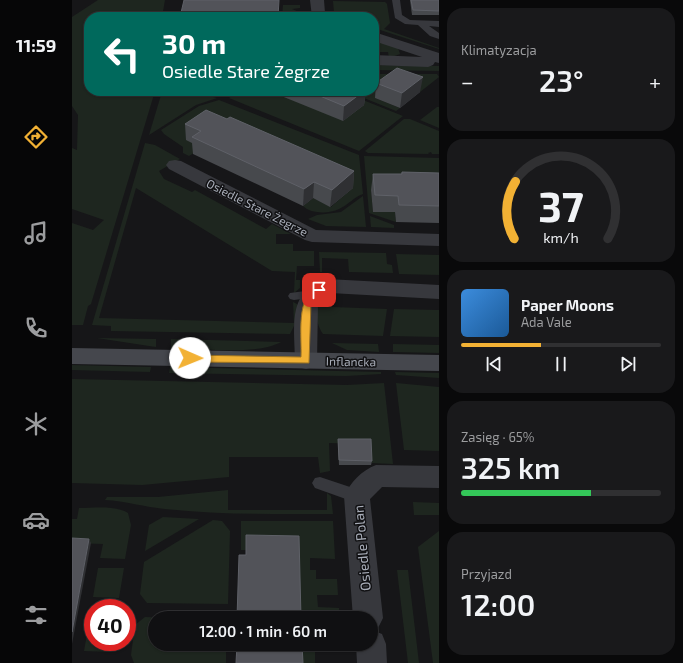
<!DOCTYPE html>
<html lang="pl">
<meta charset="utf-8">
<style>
body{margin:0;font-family:"Exo 2",sans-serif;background:#19191b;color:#f1f3f6;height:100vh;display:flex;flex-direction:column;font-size:15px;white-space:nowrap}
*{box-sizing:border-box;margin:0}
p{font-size:13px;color:#9c9d9f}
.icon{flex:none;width:22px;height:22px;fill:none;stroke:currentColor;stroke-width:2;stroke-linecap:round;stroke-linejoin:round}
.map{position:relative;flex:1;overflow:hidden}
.details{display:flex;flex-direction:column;gap:8px;padding:8px;background:#09090a;width:244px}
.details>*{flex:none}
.top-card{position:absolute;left:12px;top:12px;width:295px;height:84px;border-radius:16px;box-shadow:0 1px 3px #0004,0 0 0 1px #303032;background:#00695c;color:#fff;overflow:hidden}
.speed{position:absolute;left:12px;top:599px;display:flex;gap:8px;font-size:20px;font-weight:700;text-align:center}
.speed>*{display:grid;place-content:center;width:52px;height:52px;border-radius:50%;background:#101012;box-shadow:0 1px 3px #0004,0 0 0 1px #303032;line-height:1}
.speed .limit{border:6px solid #d22;background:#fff;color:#111}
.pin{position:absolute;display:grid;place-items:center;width:34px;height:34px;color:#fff;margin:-17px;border-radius:8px;box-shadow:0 2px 6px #0006}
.me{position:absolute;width:44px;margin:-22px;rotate:91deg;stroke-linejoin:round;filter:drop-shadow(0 0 3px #0008)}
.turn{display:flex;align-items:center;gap:14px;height:84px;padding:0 12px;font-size:18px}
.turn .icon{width:52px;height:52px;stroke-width:2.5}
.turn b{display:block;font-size:28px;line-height:34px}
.big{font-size:30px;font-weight:600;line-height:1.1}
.details .tile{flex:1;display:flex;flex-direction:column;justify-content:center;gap:6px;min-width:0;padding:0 14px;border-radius:16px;background:#19191b}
.details .dial{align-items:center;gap:0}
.dial svg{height:104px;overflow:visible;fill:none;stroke:#303032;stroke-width:7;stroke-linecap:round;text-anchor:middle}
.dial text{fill:#f1f3f6;stroke:none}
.song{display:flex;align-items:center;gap:12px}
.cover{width:48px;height:48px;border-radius:6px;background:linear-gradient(135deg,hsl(210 70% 55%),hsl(210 70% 35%))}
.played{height:4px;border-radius:2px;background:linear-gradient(90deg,#f2b134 40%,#303032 40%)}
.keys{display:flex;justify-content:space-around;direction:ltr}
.heat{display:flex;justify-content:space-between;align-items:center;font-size:22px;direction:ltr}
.charge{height:6px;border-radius:3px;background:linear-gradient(90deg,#34c759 65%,#303032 0)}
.trip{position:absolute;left:76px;top:611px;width:230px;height:40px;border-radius:20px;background:#101012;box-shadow:0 1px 3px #0004,0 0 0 1px #303032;font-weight:600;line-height:40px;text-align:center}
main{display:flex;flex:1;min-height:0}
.tab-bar{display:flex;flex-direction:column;width:72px;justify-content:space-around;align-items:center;background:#060607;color:#9c9d9f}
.tab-bar .icon{width:28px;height:28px}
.tab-bar .active{color:#f2b134}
.tab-bar b{font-size:18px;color:#f1f3f6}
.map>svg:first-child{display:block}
.green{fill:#1e261f}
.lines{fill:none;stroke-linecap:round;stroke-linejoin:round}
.lane{fill:#37383d;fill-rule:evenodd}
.street{fill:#37383d;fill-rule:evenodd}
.secondary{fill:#45474d;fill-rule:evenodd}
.wall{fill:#47494d}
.shaded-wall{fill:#2f3033}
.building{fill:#525359;stroke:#5f6168}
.route{fill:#f2b134;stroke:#9d7322}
.labels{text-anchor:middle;stroke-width:3;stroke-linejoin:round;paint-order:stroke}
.street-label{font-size:12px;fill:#a8adb8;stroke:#111113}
.near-street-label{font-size:14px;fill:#a8adb8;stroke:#111113}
</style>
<main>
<nav class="tab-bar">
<b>11:59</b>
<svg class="icon active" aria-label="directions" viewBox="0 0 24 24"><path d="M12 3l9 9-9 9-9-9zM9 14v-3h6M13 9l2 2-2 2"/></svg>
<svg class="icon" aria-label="music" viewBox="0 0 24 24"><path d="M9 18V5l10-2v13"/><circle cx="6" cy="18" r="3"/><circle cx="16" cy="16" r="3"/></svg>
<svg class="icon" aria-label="phone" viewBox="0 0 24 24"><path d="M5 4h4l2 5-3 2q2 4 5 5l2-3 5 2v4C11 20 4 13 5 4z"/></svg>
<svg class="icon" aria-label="climate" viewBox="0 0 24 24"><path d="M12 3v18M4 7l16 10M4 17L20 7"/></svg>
<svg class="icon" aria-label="car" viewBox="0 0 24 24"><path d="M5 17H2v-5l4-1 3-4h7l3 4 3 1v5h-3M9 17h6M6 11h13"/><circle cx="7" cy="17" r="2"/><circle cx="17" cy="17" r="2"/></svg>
<svg class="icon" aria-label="filters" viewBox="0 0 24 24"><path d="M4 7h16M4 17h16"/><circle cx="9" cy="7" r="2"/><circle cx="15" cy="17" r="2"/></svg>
</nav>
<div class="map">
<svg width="367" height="663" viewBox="0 0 367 663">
<rect width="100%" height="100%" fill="#161618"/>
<g class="green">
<path d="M 26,0 L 93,0 L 90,17 L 17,17 L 17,91 L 83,91 L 19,304 L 16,306 L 11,325 L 0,325 L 0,223 L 21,230 L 32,220 L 0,209 L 0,148 L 5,150 L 6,115 L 0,106 L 0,17 Z"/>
<path d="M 261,1 L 313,2 L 315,4 L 318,23 L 312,29 L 367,48 L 367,49 L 302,28 L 302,17 L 271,17 L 262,12 Z"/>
<path d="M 211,5 L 228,5 L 228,8 L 220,9 L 227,12 L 227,17 L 210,17 Z"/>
<path d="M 302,39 L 326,48 L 328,54 L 317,58 L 316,52 L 302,52 Z"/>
<path d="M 302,65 L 367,66 L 367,71 L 302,70 Z"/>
<path d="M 302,74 L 365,74 L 367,77 L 348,92 L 323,83 L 303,98 L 328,108 L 324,111 L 287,96 L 286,91 L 302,91 Z"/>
<path d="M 90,91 L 158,91 L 152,95 L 89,93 Z"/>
<path d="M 168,91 L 197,91 L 286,98 L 331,116 L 287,151 L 157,98 Z"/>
<path d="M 89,95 L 141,97 L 145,98 L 124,105 L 77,135 Z"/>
<path d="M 147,100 L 287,155 L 291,194 C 282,197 276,205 267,209 C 257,214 239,214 231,206 L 241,198 L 259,207 L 278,190 L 130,148 L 117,156 L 111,153 L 111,147 L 92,134 L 89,130 L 127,106 Z"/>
<path d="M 365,107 L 367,107 L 367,128 L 348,120 Z"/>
<path d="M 332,119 L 338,119 L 367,131 L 367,154 L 360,154 L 359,152 L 356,153 L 357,154 L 296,153 L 293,151 Z"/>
<path d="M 73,143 L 83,145 L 108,159 L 87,171 L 92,179 L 120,192 L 123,190 L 194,229 L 200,224 L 219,234 L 204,234 L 204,244 L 221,244 L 221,251 L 242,251 L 242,266 L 225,266 L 224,280 L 228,280 L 228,288 L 222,293 L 223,272 L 200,271 L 64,188 L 27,318 L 222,323 L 221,302 L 225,304 L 226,318 L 218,334 L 39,331 L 39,326 L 20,325 Z"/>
<path d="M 292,156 L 367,158 L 367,189 L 299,190 L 301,212 L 323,212 L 324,222 L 297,213 Z"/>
<path d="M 291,196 L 294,227 L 254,226 L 236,219 L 245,215 L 269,212 Z"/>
<path d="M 298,216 L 322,225 L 322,228 L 299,227 Z"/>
<path d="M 247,252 L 314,253 L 315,264 L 320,265 L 321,273 L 277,272 L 276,259 L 250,258 L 250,272 L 248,272 Z"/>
<path d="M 324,254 L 367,255 L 367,275 L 327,274 Z"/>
<path d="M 260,296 L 260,307 L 315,309 L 311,336 L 251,334 C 242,321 241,300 260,296 Z"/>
<path d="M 322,309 L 367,310 L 367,337 L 318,336 Z"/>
<path d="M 25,338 L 84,339 L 84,347 L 77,346 Z"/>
<path d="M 99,339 L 209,342 C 183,356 129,348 99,348 Z"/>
<path d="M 260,343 L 306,344 L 307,352 L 275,350 Z"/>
<path d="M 321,344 L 367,345 L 367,353 L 321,352 Z"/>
<path d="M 0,365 L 79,367 L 78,372 L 0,370 Z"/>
<path d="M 98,367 L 309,372 L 309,374 L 274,376 L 97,373 Z"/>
<path d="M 323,372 L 367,373 L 367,378 L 324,375 Z"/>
<path d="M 0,379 L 275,385 L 312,383 L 321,464 L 300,463 L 298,444 L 257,443 L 258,471 L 248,473 L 246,457 L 157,457 L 157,477 L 70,485 L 0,483 Z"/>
<path d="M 324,383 L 367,387 L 367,451 L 332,450 Z"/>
<path d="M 156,490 L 156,510 L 255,510 L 255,493 L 259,496 L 261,514 C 205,514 149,515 93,509 C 73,507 53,501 33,500 L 35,497 L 86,497 Z"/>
<path d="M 341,502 L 367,503 L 367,515 L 342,515 Z"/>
<path d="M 7,508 C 22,508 43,505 56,513 L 59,525 L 53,559 L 28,558 L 31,544 L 0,543 L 0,519 L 5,519 Z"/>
<path d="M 91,517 L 127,519 L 73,551 L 77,525 Z"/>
<path d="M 141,520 L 150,521 L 158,531 L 156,604 L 75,603 L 68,594 L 72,562 Z"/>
<path d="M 169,521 L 261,521 L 263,559 L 238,558 L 238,570 L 244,570 L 244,579 L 265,579 L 266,595 L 245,595 L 246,607 L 267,608 L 267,618 L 228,618 L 174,550 L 169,550 Z"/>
<path d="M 367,531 L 367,663 L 361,663 L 346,547 Z"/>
<path d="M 26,568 L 52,568 L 47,598 L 21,597 Z"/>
<path d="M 325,570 L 336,570 L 347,663 L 336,663 Z"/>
<path d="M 73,617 L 103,618 L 83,618 L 83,644 L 154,644 L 154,663 L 62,663 L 59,655 L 63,625 Z"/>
<path d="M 18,618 L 21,618 L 21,642 L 41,642 L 39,652 L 12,651 Z"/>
<rect x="229" y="644" width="14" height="19"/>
</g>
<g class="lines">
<g class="lane">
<path d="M 320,0 L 328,0 L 330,15 L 338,20 L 367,21 L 367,27 L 357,26 L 367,33 L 367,39 L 358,36 L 346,25 L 333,24 L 323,18 Z"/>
<path d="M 241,290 L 245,291 L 247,294 L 245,297 L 222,300 L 218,299 L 216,296 L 218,293 Z"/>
<path d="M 248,477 L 290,491 L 293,496 L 290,501 L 285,503 L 243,488 L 240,483 L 243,478 Z"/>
</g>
<g class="street">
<path d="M 238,0 L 252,0 L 253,13 L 257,17 L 240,17 Z"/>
<path d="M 302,32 L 367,53 L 367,63 L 363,62 L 361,65 L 356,67 L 302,65 L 302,55 L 350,57 L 302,41 Z"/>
<path d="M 103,160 L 109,161 L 244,230 L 367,234 L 367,246 L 240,242 L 233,240 L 97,169 L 94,165 L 97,161 Z"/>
<path d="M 255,279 L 367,285 L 367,299 L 258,293 L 246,304 L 245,361 L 242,367 L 234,369 L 226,367 L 223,361 C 223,327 214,291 255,279 Z"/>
<path d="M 304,465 L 367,466 L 367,488 L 310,487 L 298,499 L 311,618 L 306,628 L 300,630 L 310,634 L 314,644 L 315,663 L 285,663 L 284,644 L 299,644 L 299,618 L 281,618 L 272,496 C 278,483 290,470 304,465 Z"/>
</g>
<path class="secondary" d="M 0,348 L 367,355 L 367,371 L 0,364 Z"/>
</g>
<g class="wall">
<path d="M 338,0 L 367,0 L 367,15 L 340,15 Z"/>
<path d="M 304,83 L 348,92 L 328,108 L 303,98 Z"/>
<path d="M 197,91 L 294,91 L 292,105 L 271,121 Z"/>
<path d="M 155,119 L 282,171 L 281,188 L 258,207 L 241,198 L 231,206 L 121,154 L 120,143 L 114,140 L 113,124 Z"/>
<path d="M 330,172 L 367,173 L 367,223 L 324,222 L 323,212 L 301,212 L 299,190 L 301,174 L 329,174 Z"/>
<path d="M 266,439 L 300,461 L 299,465 L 267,465 L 266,444 Z"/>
</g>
<g class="shaded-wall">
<path d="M 351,77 L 348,92 L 328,108 L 330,93 Z"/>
<path d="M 292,91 L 294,91 L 292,105 L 271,121 L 272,106 Z"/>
<path d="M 282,171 L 281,188 L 258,207 L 260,190 Z"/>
<path d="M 242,182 L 241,198 L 231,206 L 232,189 Z"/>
<path d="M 17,539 L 19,543 L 0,644 L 0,632 Z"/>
</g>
<g class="building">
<path d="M 112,0 L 207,0 L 206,17 L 108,17 Z"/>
<path d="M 339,0 L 367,0 L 367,11 L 341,10 Z"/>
<path d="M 325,68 L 351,77 L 330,93 L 304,83 Z"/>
<path d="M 236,91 L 292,91 L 272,106 Z"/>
<path d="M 134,110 L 155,119 L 158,117 L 282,171 L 260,190 L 242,182 L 232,189 L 120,137 L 129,131 L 113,124 Z"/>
<path d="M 330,172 L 367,173 L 367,206 L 327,205 L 326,196 L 303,195 L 301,174 L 330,174 Z"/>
<path d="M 266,439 L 299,439 L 300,461 L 267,460 Z"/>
<path d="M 174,535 L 227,536 L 229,618 L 165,618 L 167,555 L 174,555 Z"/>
<path d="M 0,538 L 17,539 L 0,632 Z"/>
<path d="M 165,644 L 230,644 L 231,663 L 164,663 Z"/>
</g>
<path class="route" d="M 247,287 L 251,290 L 239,303 L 237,363 L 118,362 L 113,358 L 118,355 L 229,357 C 230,338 223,293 247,287 Z"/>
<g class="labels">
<g class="street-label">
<text transform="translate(185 208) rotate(27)" y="4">Osiedle Stare Żegrze</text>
<text transform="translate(279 362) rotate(1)" y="4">Inflancka</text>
</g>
<g class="near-street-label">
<text transform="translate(290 548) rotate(-95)" y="5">Osiedle Polan</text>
</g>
</g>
</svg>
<div class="speed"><div class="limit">40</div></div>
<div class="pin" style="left:247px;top:290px;background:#d93025"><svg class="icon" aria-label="arrive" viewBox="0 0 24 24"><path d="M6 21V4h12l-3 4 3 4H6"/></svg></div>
<svg class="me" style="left:118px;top:358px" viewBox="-20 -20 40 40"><circle r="19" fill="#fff"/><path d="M0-13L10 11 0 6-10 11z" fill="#f2b134"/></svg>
<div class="trip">12:00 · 1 min · 60 m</div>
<div class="top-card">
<div class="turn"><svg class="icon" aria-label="left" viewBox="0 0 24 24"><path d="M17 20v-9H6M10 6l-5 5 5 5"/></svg><div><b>30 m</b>Osiedle Stare Żegrze</div></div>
</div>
</div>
<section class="details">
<div class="tile"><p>Klimatyzacja</p>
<div class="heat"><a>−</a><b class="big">23°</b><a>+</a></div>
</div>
<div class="tile dial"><svg viewBox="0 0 100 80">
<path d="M14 69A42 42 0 1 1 86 69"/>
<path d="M14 69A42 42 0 0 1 15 25" stroke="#f2b134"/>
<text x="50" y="56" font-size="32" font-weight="700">37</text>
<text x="50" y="72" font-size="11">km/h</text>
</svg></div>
<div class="tile">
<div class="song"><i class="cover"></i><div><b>Paper Moons</b><p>Ada Vale</p></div></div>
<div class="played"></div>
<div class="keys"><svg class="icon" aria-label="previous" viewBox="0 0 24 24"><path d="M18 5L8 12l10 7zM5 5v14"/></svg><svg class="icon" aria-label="pause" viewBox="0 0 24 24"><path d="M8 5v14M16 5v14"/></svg><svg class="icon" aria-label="next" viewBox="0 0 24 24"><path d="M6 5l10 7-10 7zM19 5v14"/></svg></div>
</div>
<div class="tile"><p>Zasięg · 65%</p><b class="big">325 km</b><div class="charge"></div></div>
<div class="tile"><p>Przyjazd</p><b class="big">12:00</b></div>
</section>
</main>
